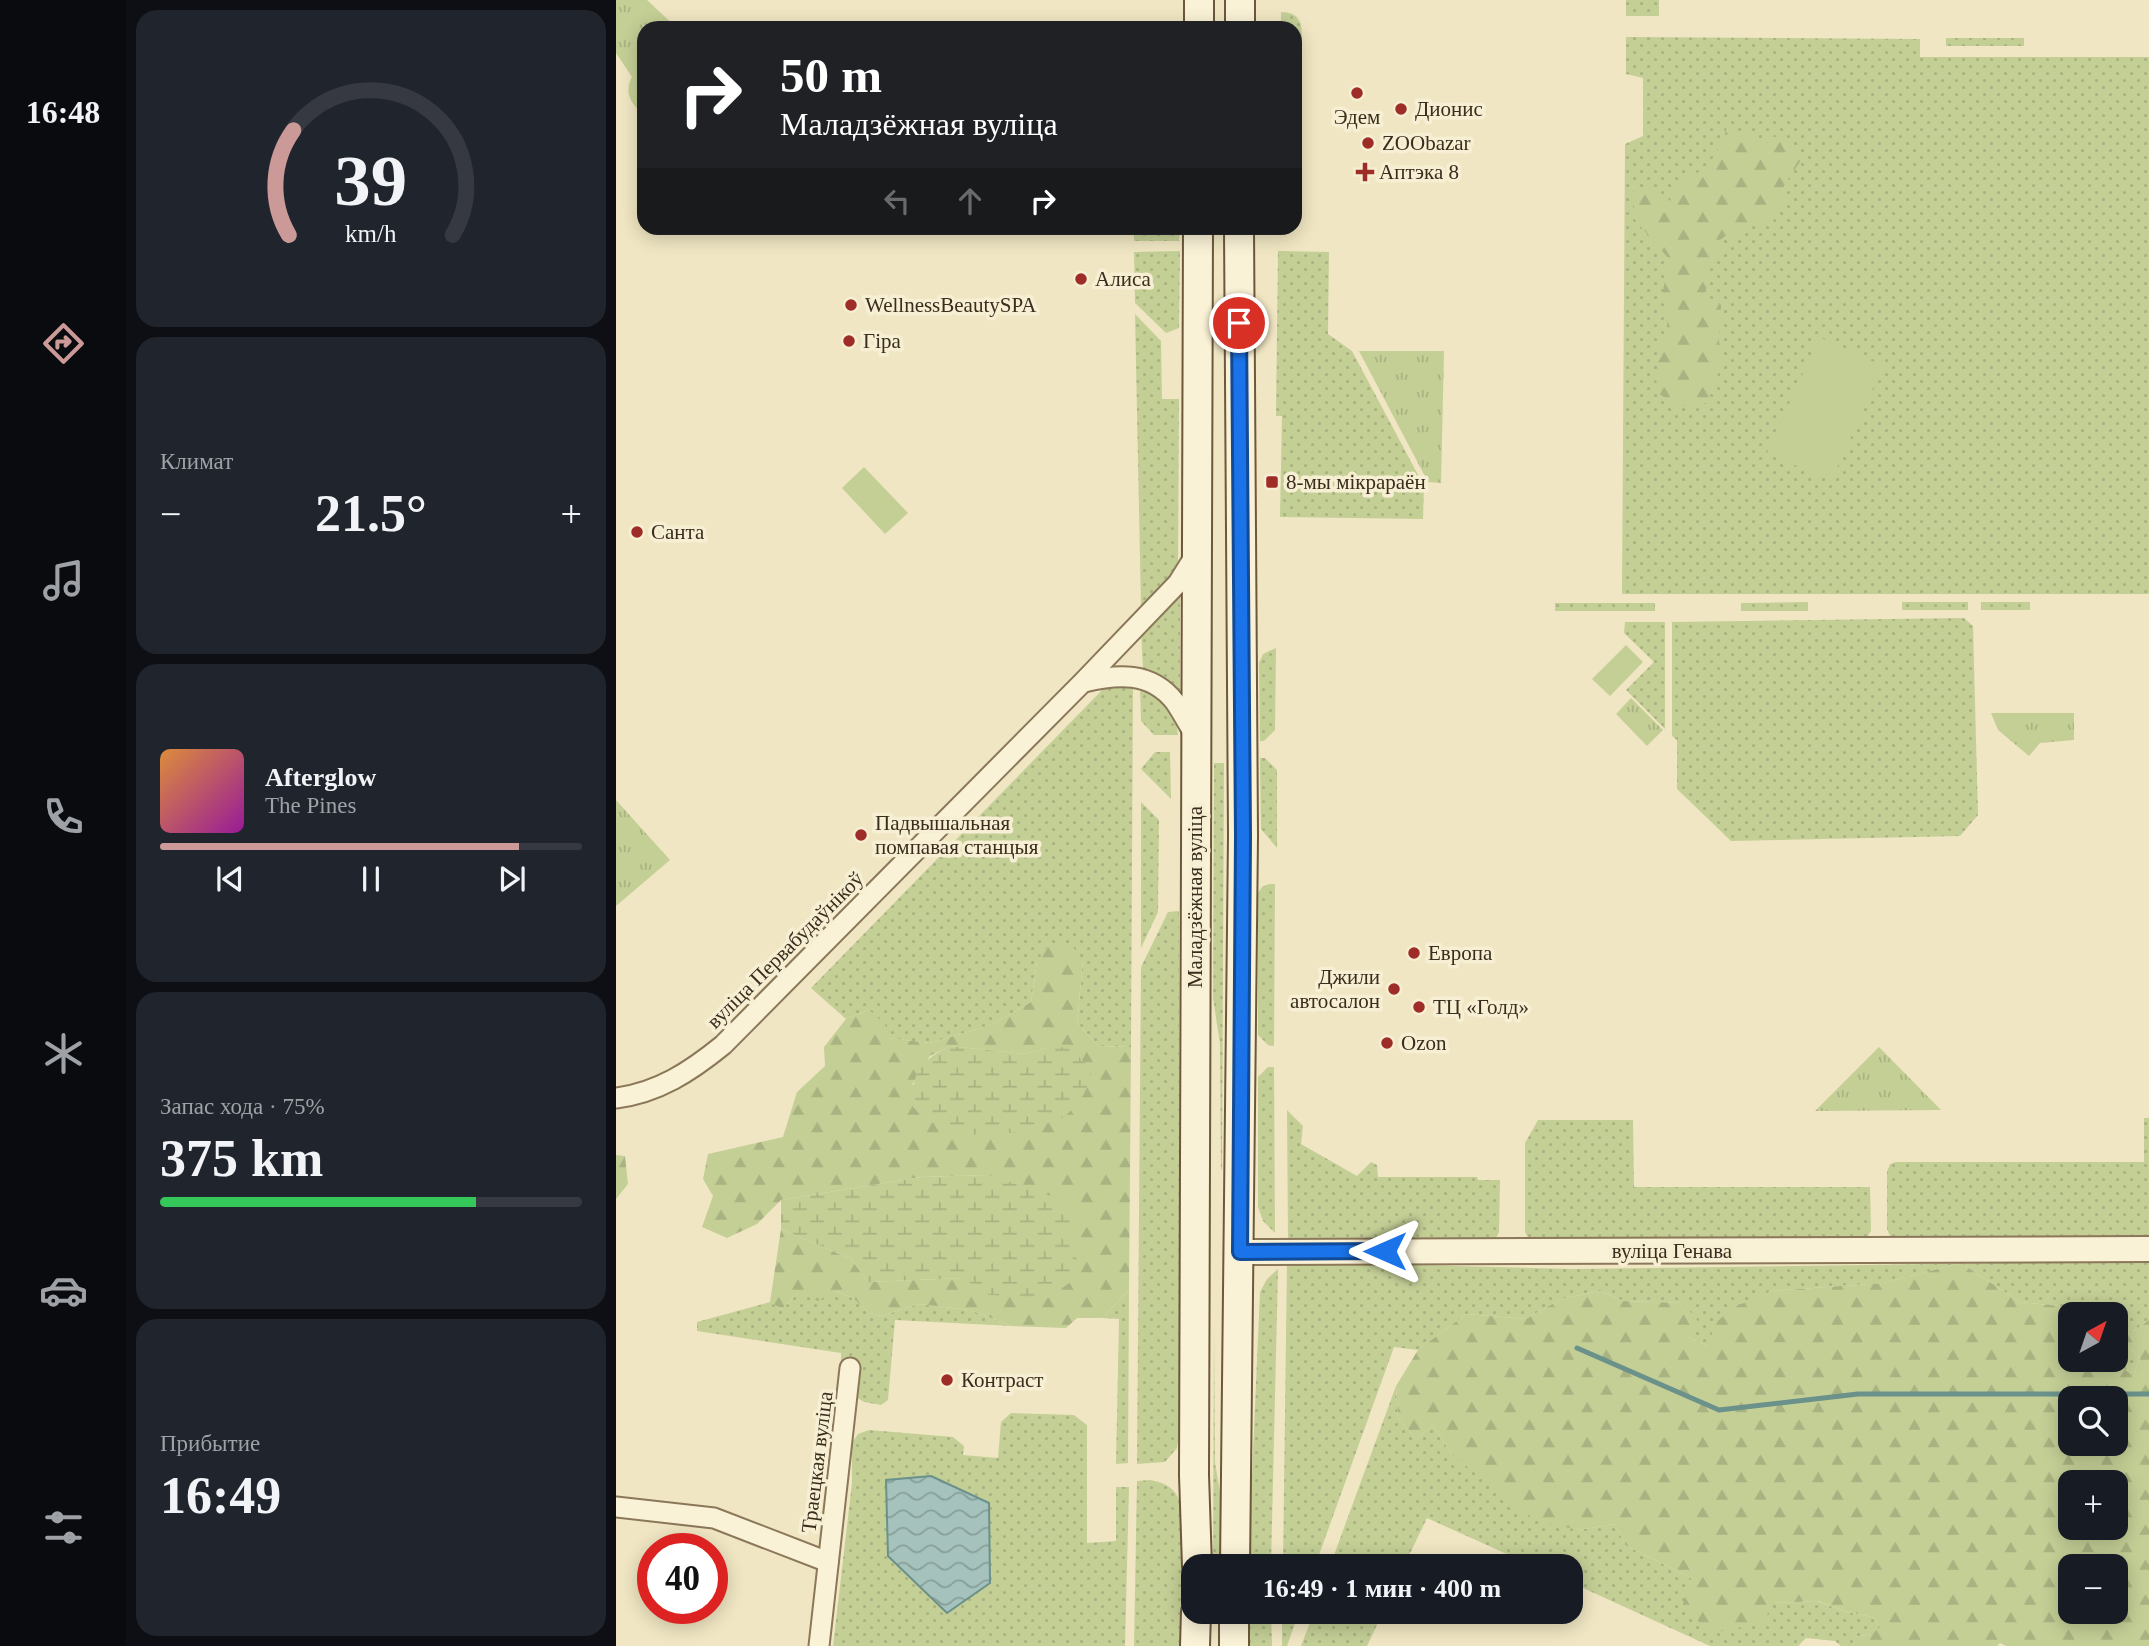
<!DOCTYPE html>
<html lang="ru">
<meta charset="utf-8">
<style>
body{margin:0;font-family:"Times New Roman",serif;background:#20242c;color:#f1f3f6;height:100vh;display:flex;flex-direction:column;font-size:26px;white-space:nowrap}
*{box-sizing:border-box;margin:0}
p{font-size:23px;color:#9ea1a6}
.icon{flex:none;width:38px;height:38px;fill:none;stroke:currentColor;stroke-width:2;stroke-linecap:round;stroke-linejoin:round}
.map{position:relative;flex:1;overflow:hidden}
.side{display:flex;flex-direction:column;gap:10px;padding:10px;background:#0d0f14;width:490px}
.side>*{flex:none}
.top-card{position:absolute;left:21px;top:21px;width:665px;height:214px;border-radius:21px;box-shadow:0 4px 18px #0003;background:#202124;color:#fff;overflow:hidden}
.needle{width:46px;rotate:40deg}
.controls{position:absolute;left:1442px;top:1302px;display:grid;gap:14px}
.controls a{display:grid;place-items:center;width:70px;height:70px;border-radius:14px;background:#171b24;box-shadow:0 4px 18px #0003;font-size:35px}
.speed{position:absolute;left:21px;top:1533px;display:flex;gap:14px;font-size:35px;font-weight:700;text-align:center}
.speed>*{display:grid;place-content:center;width:91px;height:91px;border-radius:50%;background:#171b24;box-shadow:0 4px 18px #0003;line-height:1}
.speed .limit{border:10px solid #d22;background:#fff;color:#111}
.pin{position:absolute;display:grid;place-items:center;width:60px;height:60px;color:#fff;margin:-30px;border:4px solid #fff;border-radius:50%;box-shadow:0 2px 7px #0007}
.me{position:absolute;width:77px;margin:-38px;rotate:270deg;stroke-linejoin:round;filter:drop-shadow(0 0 5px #0008)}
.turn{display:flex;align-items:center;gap:24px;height:147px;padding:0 28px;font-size:32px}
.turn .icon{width:91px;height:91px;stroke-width:2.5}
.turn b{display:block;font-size:49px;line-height:60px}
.lanes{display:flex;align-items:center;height:66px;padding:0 28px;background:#0003;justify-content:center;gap:35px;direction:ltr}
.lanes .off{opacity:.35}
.big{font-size:52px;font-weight:600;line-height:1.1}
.side .card{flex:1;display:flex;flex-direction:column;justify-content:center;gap:10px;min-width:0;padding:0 24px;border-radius:21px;background:#20242c}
.side .dial{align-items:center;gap:0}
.dial svg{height:182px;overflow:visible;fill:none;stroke:#363941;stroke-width:7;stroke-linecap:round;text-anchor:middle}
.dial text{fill:#f1f3f6;stroke:none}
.song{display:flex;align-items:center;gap:21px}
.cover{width:84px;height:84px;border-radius:10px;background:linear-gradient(135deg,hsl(30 70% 55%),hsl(300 70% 35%))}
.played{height:7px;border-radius:4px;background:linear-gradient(90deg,#cb9a98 85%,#363941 85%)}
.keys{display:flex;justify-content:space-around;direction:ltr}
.heat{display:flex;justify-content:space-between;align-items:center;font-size:38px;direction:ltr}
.charge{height:10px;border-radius:5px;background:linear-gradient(90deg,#34c759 75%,#363941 0)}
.trip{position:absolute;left:565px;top:1554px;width:402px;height:70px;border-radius:21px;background:#171b24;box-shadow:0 4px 18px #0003;font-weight:600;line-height:70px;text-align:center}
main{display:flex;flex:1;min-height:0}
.dock{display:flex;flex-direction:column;width:126px;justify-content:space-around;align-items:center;background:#090b0e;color:#9ea1a6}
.dock .icon{width:49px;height:49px}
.dock .active{color:#cb9a98}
.dock b{font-size:32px;color:#f1f3f6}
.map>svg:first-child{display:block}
.grass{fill:url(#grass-dots);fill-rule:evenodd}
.forest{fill:url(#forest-firs);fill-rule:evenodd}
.wetland{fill:url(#wetland-marsh)}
.park{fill:url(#park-tufts)}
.pitch{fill:#c4cf96}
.water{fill:url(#water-waves);stroke:#6b918b;stroke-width:2}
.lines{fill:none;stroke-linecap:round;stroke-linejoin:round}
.stream{stroke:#6b918b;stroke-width:5}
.minor-casing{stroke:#8b7759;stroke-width:23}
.tertiary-casing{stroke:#8b7759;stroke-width:28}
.secondary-casing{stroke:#6d583c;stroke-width:32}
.minor{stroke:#faf2d6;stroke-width:19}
.tertiary{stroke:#faf2d6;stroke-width:24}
.secondary{stroke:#faf2d6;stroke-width:28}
.route-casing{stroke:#114b97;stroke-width:18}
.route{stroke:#1a73e8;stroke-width:12}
.poi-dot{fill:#9d2d26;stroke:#f7efd3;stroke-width:2.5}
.labels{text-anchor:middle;stroke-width:7;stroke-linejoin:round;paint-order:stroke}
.poi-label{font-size:21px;fill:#3a2d1d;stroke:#f7efd3;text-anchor:start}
.street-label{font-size:21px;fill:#3a2d1d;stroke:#f7efd3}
</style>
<main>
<nav class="dock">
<b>16:48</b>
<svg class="icon active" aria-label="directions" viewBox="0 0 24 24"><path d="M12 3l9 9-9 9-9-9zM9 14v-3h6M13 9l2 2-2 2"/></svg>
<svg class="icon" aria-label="music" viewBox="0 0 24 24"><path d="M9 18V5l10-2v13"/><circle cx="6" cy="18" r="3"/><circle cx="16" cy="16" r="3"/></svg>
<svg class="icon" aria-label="phone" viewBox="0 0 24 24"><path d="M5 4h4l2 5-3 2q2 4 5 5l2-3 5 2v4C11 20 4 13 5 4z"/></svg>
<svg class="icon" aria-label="climate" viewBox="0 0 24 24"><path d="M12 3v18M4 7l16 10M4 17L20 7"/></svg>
<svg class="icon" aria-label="car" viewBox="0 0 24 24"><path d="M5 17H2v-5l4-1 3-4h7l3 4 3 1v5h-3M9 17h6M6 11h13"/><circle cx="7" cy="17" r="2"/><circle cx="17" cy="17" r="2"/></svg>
<svg class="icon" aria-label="filters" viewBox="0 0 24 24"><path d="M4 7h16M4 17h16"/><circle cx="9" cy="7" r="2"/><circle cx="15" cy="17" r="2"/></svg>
</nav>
<section class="side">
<div class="card dial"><svg viewBox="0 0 100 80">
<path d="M14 69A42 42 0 1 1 86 69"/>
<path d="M14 69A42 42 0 0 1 16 23" stroke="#cb9a98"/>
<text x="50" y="56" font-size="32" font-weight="700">39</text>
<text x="50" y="72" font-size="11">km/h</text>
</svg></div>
<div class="card"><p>Климат</p>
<div class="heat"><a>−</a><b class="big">21.5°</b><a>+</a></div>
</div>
<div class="card">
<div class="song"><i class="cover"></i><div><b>Afterglow</b><p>The Pines</p></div></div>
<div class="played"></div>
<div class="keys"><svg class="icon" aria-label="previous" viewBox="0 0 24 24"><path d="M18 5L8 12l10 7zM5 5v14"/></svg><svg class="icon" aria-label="pause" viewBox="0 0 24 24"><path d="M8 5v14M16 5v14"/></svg><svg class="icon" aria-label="next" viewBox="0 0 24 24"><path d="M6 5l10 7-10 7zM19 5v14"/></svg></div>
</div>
<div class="card"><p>Запас хода · 75%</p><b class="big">375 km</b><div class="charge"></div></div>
<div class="card"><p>Прибытие</p><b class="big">16:49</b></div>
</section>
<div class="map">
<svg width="1533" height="1646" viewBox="0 0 1533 1646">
<defs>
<pattern id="grass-dots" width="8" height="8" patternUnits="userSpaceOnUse" patternTransform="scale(1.75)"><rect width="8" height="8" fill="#c4cf96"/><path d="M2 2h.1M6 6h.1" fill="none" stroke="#a9b281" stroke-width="1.8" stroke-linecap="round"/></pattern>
<pattern id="forest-firs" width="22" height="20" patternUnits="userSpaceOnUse" patternTransform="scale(1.75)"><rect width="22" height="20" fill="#c4cf96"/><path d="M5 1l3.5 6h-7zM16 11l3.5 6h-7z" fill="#a9b281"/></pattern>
<pattern id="wetland-marsh" width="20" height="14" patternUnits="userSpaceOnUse" patternTransform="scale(1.75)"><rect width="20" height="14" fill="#c4cf96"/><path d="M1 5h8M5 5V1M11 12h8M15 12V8" fill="none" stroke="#a9b281"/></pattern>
<pattern id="park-tufts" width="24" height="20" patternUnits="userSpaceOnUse" patternTransform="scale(1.75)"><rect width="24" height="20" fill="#c4cf96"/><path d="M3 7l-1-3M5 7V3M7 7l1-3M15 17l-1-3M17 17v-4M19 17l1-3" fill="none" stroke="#a9b281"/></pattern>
<pattern id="water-waves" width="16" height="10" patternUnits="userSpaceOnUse" patternTransform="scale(1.75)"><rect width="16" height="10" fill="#a5c3bc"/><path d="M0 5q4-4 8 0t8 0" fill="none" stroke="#879f98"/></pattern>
</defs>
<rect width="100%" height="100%" fill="#f0e6c3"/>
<g class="grass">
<rect x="1010" y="0" width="33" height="16"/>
<path d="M 665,12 C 688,12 686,29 686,48 L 679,48 L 679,28 L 665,28 Z"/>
<path d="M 1010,37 L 1304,39 L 1304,57 L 1533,57 L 1533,594 L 1006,594 L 1009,144 L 1027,136 L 1027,78 L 1010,74 Z"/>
<rect x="1330" y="38" width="78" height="8"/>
<path d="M 518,228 L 564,228 L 563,241 L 518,241 Z"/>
<path d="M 564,251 L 563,328 L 550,333 L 519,303 L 518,252 Z"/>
<path d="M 662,251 L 713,252 L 712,334 L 736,351 L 808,486 L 807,519 L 664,517 L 666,416 L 660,416 Z"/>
<path d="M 519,314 L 545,341 L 546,399 L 563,399 L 562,565 L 556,576 L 525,607 Z"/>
<path d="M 564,593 L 564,695 L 544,678 L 527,669 L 525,632 Z"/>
<path d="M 1192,602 L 1192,611 L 1125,611 L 1125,603 Z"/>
<rect x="1286" y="602" width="66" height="8"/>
<rect x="1365" y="602" width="49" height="8"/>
<rect x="939" y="603" width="100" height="8"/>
<path d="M 1348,618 L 1357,626 L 1362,815 L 1344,836 L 1115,841 L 1061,789 L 1061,740 L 1056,736 L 1056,622 Z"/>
<path d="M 1009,622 L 1049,622 L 1049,729 L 1010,690 L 1038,662 L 1008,633 Z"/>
<path d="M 660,648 L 659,730 L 648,741 L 644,741 L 643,663 L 647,654 Z"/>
<path d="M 493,683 L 517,684 L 515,1047 L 482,1046 L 461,1023 L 467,960 L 421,962 L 415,1002 L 375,1025 L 314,1043 L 272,1038 L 253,1010 L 230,1019 L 195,988 Z"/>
<path d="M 524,687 C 545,698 560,711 562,735 L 538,735 L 525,721 Z"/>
<path d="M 539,752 L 554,752 L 555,799 L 525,769 Z"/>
<path d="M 644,758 L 649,758 L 661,770 L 661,848 L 645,829 Z"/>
<path d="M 598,763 L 608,763 L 606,1169 L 605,1170 L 604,1044 L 597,998 Z"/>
<path d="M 525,802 L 543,820 L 542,912 L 525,948 Z"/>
<path d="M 653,884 L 659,884 L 658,1046 L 652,1045 L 642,1035 L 642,893 L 646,887 Z"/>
<path d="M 563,911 L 563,1437 L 561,1448 L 549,1462 L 521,1464 L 525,967 L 552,912 Z"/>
<path d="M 652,1067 L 658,1067 L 659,1233 L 647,1221 L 642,1207 L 642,1077 Z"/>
<path d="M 671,1110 L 687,1126 L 685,1144 L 741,1176 L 755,1162 L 761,1165 L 762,1177 L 861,1177 L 862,1180 L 884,1180 L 883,1232 L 880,1238 L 875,1240 L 672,1241 Z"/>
<path d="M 1528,1118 L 1533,1118 L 1533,1239 L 1281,1239 L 1274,1236 L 1271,1229 L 1271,1172 L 1274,1164 L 1280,1162 L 1528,1162 Z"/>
<path d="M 922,1120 L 1017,1120 L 1018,1187 L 1254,1187 L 1255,1231 L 1251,1237 L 1245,1240 L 918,1241 L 912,1238 L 909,1232 L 909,1143 Z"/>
<path d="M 1533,1261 L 1533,1320 L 1505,1340 L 1524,1358 L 1517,1376 L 1497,1360 L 1500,1360 L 1500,1314 L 1467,1314 L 1464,1308 L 1404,1302 L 1345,1263 L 1267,1283 L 1154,1291 L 1092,1346 L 1071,1337 L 1067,1303 L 1007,1301 L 984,1291 L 945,1299 L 910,1319 L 850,1314 L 802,1350 L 778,1347 L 699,1566 L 667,1566 L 671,1262 L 957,1269 Z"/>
<path d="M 662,1269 L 655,1566 L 632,1566 L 644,1292 L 651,1279 Z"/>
<path d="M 513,1290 L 512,1463 L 500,1464 L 503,1319 L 486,1318 Z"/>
<path d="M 219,1291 L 237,1298 L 253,1313 L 265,1316 L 303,1304 L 354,1310 L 396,1326 L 279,1320 L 272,1400 L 265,1405 L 248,1402 L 240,1397 L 242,1364 L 225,1362 L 225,1353 L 81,1331 L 81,1322 L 154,1302 L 166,1309 L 182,1293 Z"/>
<path d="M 598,1326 L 599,1463 L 606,1504 L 606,1566 L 597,1566 Z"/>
<path d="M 780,1386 L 782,1418 L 800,1439 L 817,1425 L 836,1455 L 962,1530 L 999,1524 L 1009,1545 L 1075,1578 L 1157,1603 L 1201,1601 L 1231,1612 L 1256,1617 L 1265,1628 L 1256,1634 L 1239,1637 L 1236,1646 L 1225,1646 L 1219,1641 L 1190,1638 L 1182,1646 L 1094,1646 L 956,1583 L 956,1566 L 917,1566 L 811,1518 L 788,1566 L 714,1566 Z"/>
<path d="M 395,1413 L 458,1415 L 471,1425 L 471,1543 L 500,1541 L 500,1487 L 513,1487 L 509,1646 L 217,1646 L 236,1483 L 236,1443 L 242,1434 L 253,1430 L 337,1437 L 348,1446 L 347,1455 L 382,1458 L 385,1422 ZM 372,1544 L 374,1583 L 331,1613 L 272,1556 Z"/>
<path d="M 534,1480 C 549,1483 559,1487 564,1503 L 569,1582 L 568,1646 L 518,1646 L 521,1481 Z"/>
<path d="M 631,1612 L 655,1612 L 656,1646 L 630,1646 Z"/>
<path d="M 666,1612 L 683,1612 L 671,1646 L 666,1646 Z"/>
<path d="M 698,1612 L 767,1612 L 751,1646 L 685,1646 Z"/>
</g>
<g class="forest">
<path d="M 1111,127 C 1130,130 1133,141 1151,143 L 1156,137 L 1168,136 L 1185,160 L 1166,189 L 1172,197 L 1154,226 L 1139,224 L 1125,238 L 1111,235 L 1101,242 L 1105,250 L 1092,268 L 1097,278 L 1087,294 L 1105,305 L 1103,342 L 1108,358 L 1091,403 L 1062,406 L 1040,392 L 1042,351 L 1051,338 L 1051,306 L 1045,302 L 1053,259 L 1019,220 L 1017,192 L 1035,184 L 1054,201 L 1061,183 C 1090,172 1102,157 1111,127 Z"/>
<path d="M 433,943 L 454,943 L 467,960 L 461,1023 L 482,1046 L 515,1047 L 513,1290 L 486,1318 L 461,1318 L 450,1328 L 396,1326 L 354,1310 L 303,1304 L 265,1316 L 253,1313 L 237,1298 L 219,1291 L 202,1301 L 182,1293 L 166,1309 L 154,1302 L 165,1229 L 235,1259 L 252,1282 L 348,1278 L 372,1295 L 372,1175 L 305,1177 L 165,1200 L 141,1224 L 111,1238 L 86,1227 L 97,1196 L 87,1179 L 92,1154 L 167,1137 L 181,1092 L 209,1066 L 208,1047 L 230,1019 L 253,1010 L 269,1024 L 273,1038 L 314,1043 L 375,1025 L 415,1002 L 421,962 ZM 334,1046 L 408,1054 L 440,1046 L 296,1085 L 314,1056 Z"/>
<path d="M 0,1155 L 9,1156 L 12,1184 L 0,1199 Z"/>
<path d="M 1345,1263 L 1404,1302 L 1464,1308 L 1467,1314 L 1454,1314 L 1454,1360 L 1497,1360 L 1517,1376 L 1524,1358 L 1505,1340 L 1533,1320 L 1533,1646 L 1390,1646 L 1384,1643 L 1381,1646 L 1236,1646 L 1239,1637 L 1256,1634 L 1264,1627 L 1256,1617 L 1231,1612 L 1202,1601 L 1157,1603 L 1147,1623 L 1096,1633 L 1066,1607 L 1075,1578 L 1009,1545 L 999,1524 L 962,1530 L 919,1520 L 836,1455 L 817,1425 L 800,1439 L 782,1418 L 780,1386 L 802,1350 L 850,1314 L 910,1319 L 945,1299 L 984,1291 L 1007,1301 L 1067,1303 L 1082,1321 L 1071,1337 L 1092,1346 L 1100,1322 L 1121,1306 L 1155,1291 L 1267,1283 ZM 1500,1398 L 1500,1444 L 1454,1444 L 1454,1398 ZM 1500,1482 L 1500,1528 L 1454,1528 L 1454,1482 ZM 1500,1566 L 1500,1612 L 1454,1612 L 1454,1566 Z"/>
</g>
<g class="wetland">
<path d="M 334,1046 L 408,1054 L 440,1046 L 454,1049 L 476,1069 C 473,1088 465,1103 450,1115 C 443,1121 433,1122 425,1125 C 383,1139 329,1142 297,1107 C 295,1073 304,1061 334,1046 Z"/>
<path d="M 372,1175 L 450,1201 L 462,1217 L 454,1239 L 466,1274 L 432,1298 L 372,1295 L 347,1278 L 252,1282 L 235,1259 L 165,1229 L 165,1200 L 305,1177 Z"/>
</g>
<g class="park">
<path d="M 0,0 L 31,0 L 61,28 L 28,28 L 28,113 C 14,105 8,91 16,77 L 0,53 Z"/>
<path d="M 743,351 L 828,351 L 825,483 L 812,482 Z"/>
<path d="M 1015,698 L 1047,730 L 1031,746 L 1000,714 Z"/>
<path d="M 1375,713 L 1458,713 L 1458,740 L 1424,743 L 1413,756 L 1382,730 Z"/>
<path d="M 0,800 L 54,860 L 0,906 Z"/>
<path d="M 1263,1047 L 1325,1110 L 1199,1111 Z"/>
</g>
<g class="pitch">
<path d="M 1203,337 L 1267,366 L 1215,481 L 1151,453 Z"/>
<path d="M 248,467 L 292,513 L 269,534 L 226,488 Z"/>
<path d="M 1010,645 L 1027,662 L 994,696 L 976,679 Z"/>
</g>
<path class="water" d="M 315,1476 L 373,1503 L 374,1583 L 331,1613 L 272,1556 L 270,1480 Z"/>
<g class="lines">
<path class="stream" d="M 961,1348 L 1103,1410 L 1242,1394 L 1533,1394"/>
<g class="minor-casing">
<g id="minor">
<path d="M 468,682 C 501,674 535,671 559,702 C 566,712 572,724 579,735"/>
<path d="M 0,1098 C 42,1093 75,1071 107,1045 L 467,682 L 562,583 L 580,554"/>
<path d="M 0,1507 L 98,1518 L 212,1562"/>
<path d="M 203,1646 L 234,1368"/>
</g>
</g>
<g class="tertiary-casing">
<path id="tertiary" d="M 624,1252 L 1533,1249"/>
</g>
<g class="secondary-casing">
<g id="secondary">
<path d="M 583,28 L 583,0"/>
<path d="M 624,28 L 624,0"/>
<path d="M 581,1566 L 578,1475 L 582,228"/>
<path d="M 619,1566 L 627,836 L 623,228"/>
<path d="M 579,1646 L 580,1612"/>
<path d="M 618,1646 L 618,1612"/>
</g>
</g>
<use href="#minor" class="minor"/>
<use href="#tertiary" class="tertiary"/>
<use href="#secondary" class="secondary"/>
</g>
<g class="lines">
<g class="route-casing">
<path id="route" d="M 623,323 L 627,836 L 624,1252 L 769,1251"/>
</g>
<use href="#route" class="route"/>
</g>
<g class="poi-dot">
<circle cx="741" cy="93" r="7"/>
<circle cx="785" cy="109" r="7"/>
<circle cx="752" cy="143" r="7"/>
<path d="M745.5 161.5h7v7h7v7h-7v7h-7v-7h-7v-7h7z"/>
<circle cx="465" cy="279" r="7"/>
<circle cx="235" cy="305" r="7"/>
<circle cx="233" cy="341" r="7"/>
<rect x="649" y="475" width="14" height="14" rx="3.5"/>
<circle cx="21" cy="532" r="7"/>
<circle cx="245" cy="835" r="7"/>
<circle cx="798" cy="953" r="7"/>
<circle cx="778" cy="989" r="7"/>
<circle cx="803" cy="1007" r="7"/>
<circle cx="771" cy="1043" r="7"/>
<circle cx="331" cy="1380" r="7"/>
</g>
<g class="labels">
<g class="poi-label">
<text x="799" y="116">Дионис</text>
<text x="741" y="124" text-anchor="middle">Эдем</text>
<text x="766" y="150">ZOObazar</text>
<text x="763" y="179">Аптэка 8</text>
<text x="479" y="286">Алиса</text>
<text x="249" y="312">WellnessBeautySPA</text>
<text x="247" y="348">Гіра</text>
<text x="670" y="489">8-мы мікрараён</text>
<text x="35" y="539">Санта</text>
<text x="259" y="830">Падвышальная<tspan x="259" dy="24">помпавая станцыя</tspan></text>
<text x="812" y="960">Европа</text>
<text x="764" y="984" text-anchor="end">Джили<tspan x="764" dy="24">автосалон</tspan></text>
<text x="817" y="1014">ТЦ «Голд»</text>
<text x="785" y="1050">Ozon</text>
<text x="345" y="1387">Контраст</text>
</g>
<g class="street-label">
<text transform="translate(579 897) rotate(-90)" y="7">Маладзёжная вуліца</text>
<text transform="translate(169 950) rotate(-45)" y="7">вуліца Первабудаўнікоў</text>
<text x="1056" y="1258">вуліца Генава</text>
<text transform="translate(201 1462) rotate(-83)" y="7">Траецкая вуліца</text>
</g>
</g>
</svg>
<div class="controls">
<a><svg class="needle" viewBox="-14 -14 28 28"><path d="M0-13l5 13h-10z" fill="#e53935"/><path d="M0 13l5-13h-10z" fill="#9ea1a6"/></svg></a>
<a><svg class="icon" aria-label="search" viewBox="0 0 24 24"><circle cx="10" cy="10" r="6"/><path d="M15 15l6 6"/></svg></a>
<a>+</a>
<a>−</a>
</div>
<div class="speed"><div class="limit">40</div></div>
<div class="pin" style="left:623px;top:323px;background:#d93025"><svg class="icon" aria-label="arrive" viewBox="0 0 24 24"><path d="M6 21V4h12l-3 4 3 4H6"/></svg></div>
<svg class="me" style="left:769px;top:1251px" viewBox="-20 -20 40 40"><path d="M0-17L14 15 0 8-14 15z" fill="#1a73e8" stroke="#fff" stroke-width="4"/></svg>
<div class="trip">16:49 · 1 мин · 400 m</div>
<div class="top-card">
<div class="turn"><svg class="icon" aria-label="right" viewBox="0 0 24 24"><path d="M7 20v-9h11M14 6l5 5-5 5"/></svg><div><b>50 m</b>Маладзёжная вуліца</div></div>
<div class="lanes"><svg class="icon off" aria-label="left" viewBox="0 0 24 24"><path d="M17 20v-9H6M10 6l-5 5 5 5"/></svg><svg class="icon off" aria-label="ahead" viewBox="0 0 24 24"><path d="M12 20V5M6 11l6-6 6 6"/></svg><svg class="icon" aria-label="right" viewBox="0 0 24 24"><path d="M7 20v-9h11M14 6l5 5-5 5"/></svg></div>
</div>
</div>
</main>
